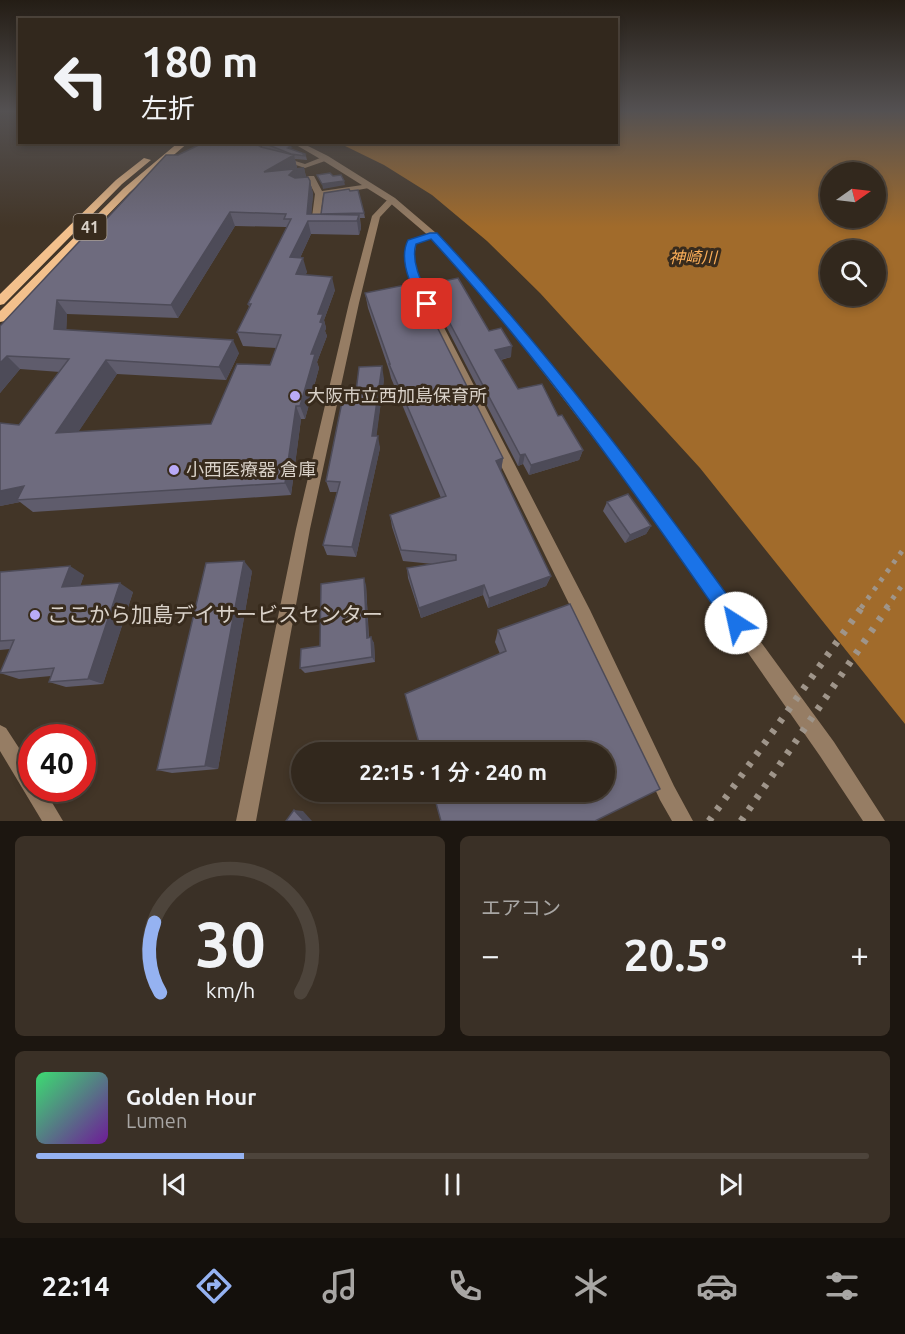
<!DOCTYPE html>
<html lang="ja">
<meta charset="utf-8">
<style>
body{margin:0;font-family:Ubuntu,"Noto Sans JP",sans-serif;background:#3a3026;color:#f1f3f6;height:100vh;display:flex;flex-direction:column;font-size:22px;white-space:nowrap}
*{box-sizing:border-box;margin:0}
p{font-size:20px;color:#a8a6a4}
.icon{flex:none;width:33px;height:33px;fill:none;stroke:currentColor;stroke-width:2;stroke-linecap:round;stroke-linejoin:round}
.map{position:relative;height:821px;overflow:hidden}
.panel{display:flex;flex-direction:column;gap:15px;padding:15px;background:#1c1610;flex:1}
.panel>*{flex:none}
.top-card{position:absolute;left:18px;top:18px;width:600px;height:126px;border-radius:0px;box-shadow:0 3px 9px #0003,0 0 0 2px #4d443b;background:#32281d;color:#f1f3f6;overflow:hidden}
.needle{width:39px;rotate:76deg}
.fabs{position:absolute;left:820px;top:162px;display:grid;gap:12px}
.fabs a{display:grid;place-items:center;width:66px;height:66px;border-radius:50%;background:#32281d;box-shadow:0 3px 9px #0003,0 0 0 2px #4d443b;font-size:30px}
.speed{position:absolute;left:18px;top:724px;display:flex;gap:12px;font-size:30px;font-weight:700;text-align:center}
.speed>*{display:grid;place-content:center;width:78px;height:78px;border-radius:50%;background:#32281d;box-shadow:0 3px 9px #0003,0 0 0 2px #4d443b;line-height:1}
.speed .limit{border:9px solid #d22;background:#fff;color:#111}
.pin{position:absolute;display:grid;place-items:center;width:51px;height:51px;color:#fff;margin:-26px;border-radius:12px;box-shadow:0 3px 9px #0006}
.me{position:absolute;width:66px;margin:-33px;rotate:325deg;stroke-linejoin:round;filter:drop-shadow(0 0 4px #0008)}
.turn{display:flex;align-items:center;gap:21px;height:126px;padding:0 24px;font-size:27px}
.turn .icon{width:78px;height:78px;stroke-width:2.5}
.turn b{display:block;font-size:42px;line-height:51px}
.big{font-size:45px;font-weight:600;line-height:1.1}
.panel .card{flex:1;display:flex;flex-direction:column;justify-content:center;gap:9px;min-width:0;padding:0 21px;border-radius:9px;background:#3a3026}
.panel .dial{align-items:center;gap:0}
.dial svg{height:156px;overflow:visible;fill:none;stroke:#4d443b;stroke-width:7;stroke-linecap:round;text-anchor:middle}
.dial text{fill:#f1f3f6;stroke:none}
.song{display:flex;align-items:center;gap:18px}
.cover{width:72px;height:72px;border-radius:9px;background:linear-gradient(135deg,hsl(140 70% 55%),hsl(280 70% 35%))}
.played{height:6px;border-radius:3px;background:linear-gradient(90deg,#95b2f1 25%,#4d443b 25%)}
.keys{display:flex;justify-content:space-around;direction:ltr}
.heat{display:flex;justify-content:space-between;align-items:center;font-size:33px;direction:ltr}
.panel .tiles{flex:1;display:grid;gap:15px;grid-template-columns:1fr 1fr}
.card:last-child{grid-column:span 2}
.trip{position:absolute;left:291px;top:742px;width:324px;height:60px;border-radius:30px;background:#32281d;box-shadow:0 3px 9px #0003,0 0 0 2px #4d443b;font-weight:600;line-height:60px;text-align:center}
.tabs{display:flex;height:96px;justify-content:space-around;align-items:center;background:#14100c;color:#a8a6a4}
.tabs .icon{width:42px;height:42px}
.tabs .current{color:#95b2f1}
.tabs b{font-size:27px;color:#f1f3f6}
.map>svg:first-child{display:block}
.water{fill:#a16b2b;fill-rule:evenodd}
.lines{fill:none;stroke-linecap:round;stroke-linejoin:round}
.minor{fill:#967d64;fill-rule:evenodd}
.tertiary{fill:#967d64;fill-rule:evenodd}
.primary{fill:#f3c08c;fill-rule:evenodd}
.rail-far1{stroke:#9f958a;stroke-width:5;stroke-dasharray:4 7;stroke-linecap:butt}
.rail{stroke:#9f958a;stroke-width:7;stroke-dasharray:4.5 9;stroke-linecap:butt}
.wall{fill:#5f5c6c;fill-rule:evenodd}
.shaded-wall{fill:#4d4b58}
.building{fill:#6e6b7e;stroke:#4d4b58;stroke-width:1.5;fill-rule:evenodd}
.route{fill:#1a73e8;stroke:#114b97;stroke-width:1.5}
.poi-dot{fill:#b9aaf7;stroke:#382b1d;stroke-width:2}
.labels{text-anchor:middle;stroke-width:6;stroke-linejoin:round;paint-order:stroke}
.shield{fill:#382b1d;stroke:#a99f95;stroke-width:1.5}
.shield-label{font-size:16px;font-weight:bold;fill:#d9d1c8}
.far-water-label{font-size:16px;font-style:italic;fill:#fbae59;stroke:#382b1d}
.poi-label{font-size:18px;fill:#d9d1c8;stroke:#382b1d;text-anchor:start}
.near-poi-label{font-size:21px;fill:#d9d1c8;stroke:#382b1d;text-anchor:start}
</style>
<div class="map">
<svg width="905" height="821" viewBox="0 0 905 821">
<rect width="100%" height="100%" fill="#423527"/>
<path class="water" d="M 617,112 L 905,112 L 905,724 L 700,468 L 540,293 L 487,241 L 432,195 L 384,165 L 339,143 L 616,142 ZM 831,172 L 876,172 L 876,218 L 831,218 ZM 831,250 L 876,250 L 876,296 L 831,296 Z"/>
<g class="lines">
<g class="minor">
<path d="M 325,156 L 328,156 L 328,160 L 305,168 L 278,159 L 282,157 L 305,164 Z"/>
<path d="M 308,176 L 314,176 L 322,191 L 369,184 L 373,186 L 369,188 L 323,196 L 320,221 L 326,224 C 323,228 314,228 311,224 L 315,194 L 307,178 Z"/>
<path d="M 389,198 L 396,200 L 380,217 L 359,303 L 310,529 L 256,821 L 236,821 L 296,529 L 349,303 L 372,216 Z"/>
<path d="M 433,232 L 437,235 L 436,237 L 416,244 L 414,259 L 421,283 L 590,610 L 674,786 L 693,821 L 672,821 L 660,800 L 578,622 L 411,283 L 404,259 L 408,242 Z"/>
<path d="M 0,725 L 6,728 L 32,768 L 32,789 L 44,789 L 63,821 L 42,821 L 0,751 Z"/>
</g>
<path class="tertiary" d="M 291,142 L 300,142 L 328,156 L 395,198 L 436,233 L 488,289 L 654,496 L 834,742 L 885,821 L 863,821 L 820,756 L 644,504 L 482,293 L 430,237 L 389,202 L 322,160 Z"/>
<g class="primary">
<path d="M 179,142 L 189,142 L 130,192 L 5,321 L 0,322 L 0,311 L 124,188 Z"/>
<path d="M 144,158 L 151,160 L 122,184 L 4,304 L 0,305 L 0,294 L 116,180 Z"/>
</g>
<g class="rail-far1">
<path d="M 861,608 L 905,547"/>
<path d="M 886,608 L 905,581"/>
</g>
<g class="rail">
<path d="M 709,821 L 862,607"/>
<path d="M 741,821 L 888,607"/>
</g>
</g>
<g class="wall">
<path d="M 260,142 L 292,149 L 306,156 L 307,160 L 295,159 L 297,168 L 304,168 L 306,177 L 310,181 L 313,194 L 311,214 L 364,213 L 365,218 L 360,218 L 361,228 L 359,235 L 311,234 L 300,258 L 307,272 L 305,275 L 335,290 L 324,320 L 326,328 L 325,331 L 327,336 L 317,362 L 319,368 L 305,419 L 301,419 L 291,495 L 33,512 L 20,502 L 0,506 L 0,423 L 19,425 L 60,372 L 20,369 L 0,393 L 0,326 L 97,229 L 178,155 L 262,147 ZM 235,226 L 286,227 L 287,228 L 248,304 L 249,307 L 237,332 L 243,346 L 276,348 L 270,365 L 211,424 L 78,432 L 117,374 L 226,380 L 239,353 L 66,330 L 67,314 L 178,318 Z"/>
<path d="M 429,284 L 489,331 L 511,357 L 501,360 L 518,389 L 558,416 L 583,450 L 579,460 L 529,475 L 523,464 L 518,466 L 430,295 Z"/>
<path d="M 365,293 L 503,458 L 501,471 L 551,576 L 546,586 L 488,608 L 483,595 L 421,618 L 408,578 L 407,568 L 433,564 L 403,561 L 392,527 L 390,515 L 441,498 L 391,378 L 389,370 L 368,308 Z"/>
<path d="M 384,379 L 376,436 L 380,448 L 356,557 L 327,555 L 323,545 L 337,492 L 330,492 L 326,481 Z"/>
<path d="M 607,502 L 651,526 L 646,534 L 625,543 L 603,511 Z"/>
<path d="M 252,571 L 218,769 L 172,773 L 157,770 Z"/>
<path d="M 0,572 L 84,575 L 80,586 L 133,592 L 103,684 L 66,687 L 49,682 L 51,676 L 19,679 L 0,673 L 10,649 L 0,650 Z"/>
<path d="M 366,585 L 369,638 L 374,643 L 375,662 L 305,673 L 300,668 L 320,646 Z"/>
<path d="M 498,630 L 595,821 L 500,654 L 495,642 Z"/>
</g>
<g class="shaded-wall">
<path d="M 294,155 L 297,168 L 264,172 Z"/>
<path d="M 304,168 L 307,181 L 297,183 L 289,175 L 294,170 Z"/>
<path d="M 310,181 L 313,194 L 311,221 L 307,214 Z"/>
<path d="M 344,181 L 345,185 L 323,189 L 322,184 Z"/>
<path d="M 230,212 L 235,226 L 178,318 L 171,305 Z"/>
<path d="M 359,215 L 361,228 L 359,235 L 357,221 Z"/>
<path d="M 308,221 L 311,234 L 294,271 L 290,257 Z"/>
<path d="M 303,258 L 307,272 L 300,288 L 296,274 Z"/>
<path d="M 332,277 L 335,290 L 324,320 L 326,328 L 325,331 L 327,336 L 317,362 L 319,368 L 305,419 L 300,406 L 311,354 L 318,314 Z"/>
<path d="M 57,300 L 67,314 L 66,343 L 54,329 Z"/>
<path d="M 233,340 L 239,353 L 226,380 L 219,367 Z"/>
<path d="M 512,346 L 511,357 L 494,361 L 495,350 Z"/>
<path d="M 7,356 L 20,369 L 0,393 L 0,363 Z"/>
<path d="M 106,360 L 117,374 L 69,446 L 56,433 Z"/>
<path d="M 382,366 L 384,379 L 375,448 L 372,436 Z"/>
<path d="M 296,406 L 301,419 L 291,495 L 285,483 Z"/>
<path d="M 378,436 L 380,448 L 356,557 L 352,547 Z"/>
<path d="M 583,450 L 579,460 L 529,475 L 531,465 Z"/>
<path d="M 525,454 L 523,464 L 518,466 L 520,455 Z"/>
<path d="M 503,458 L 501,471 L 494,474 L 496,461 Z"/>
<path d="M 24,486 L 17,500 L 20,502 L 0,506 L 0,491 Z"/>
<path d="M 651,526 L 646,534 L 625,543 L 630,535 Z"/>
<path d="M 244,561 L 252,571 L 218,769 L 205,766 Z"/>
<path d="M 70,566 L 84,575 L 77,596 L 62,587 Z"/>
<path d="M 551,576 L 546,586 L 488,608 L 489,598 Z"/>
<path d="M 364,578 L 366,585 L 369,644 L 367,638 Z"/>
<path d="M 120,583 L 133,592 L 103,684 L 88,679 Z"/>
<path d="M 484,585 L 483,595 L 421,618 L 419,608 Z"/>
<path d="M 371,637 L 374,643 L 375,662 L 372,657 Z"/>
<path d="M 294,810 L 303,811 L 312,821 L 304,821 Z"/>
</g>
<g class="building">
<path d="M 205,142 L 253,142 L 261,147 L 294,155 L 264,172 L 304,168 L 294,170 L 289,175 L 295,178 L 308,177 L 310,181 L 307,214 L 359,215 L 357,221 L 308,221 L 290,257 L 303,258 L 296,274 L 332,277 L 318,314 L 323,314 L 320,322 L 323,323 L 311,354 L 315,354 L 300,406 L 296,406 L 285,483 L 17,500 L 24,486 L 0,491 L 0,423 L 19,425 L 69,359 L 7,356 L 0,363 L 0,326 L 91,229 L 97,229 L 166,155 L 178,155 ZM 230,212 L 286,214 L 284,219 L 291,219 L 248,304 L 251,304 L 237,332 L 281,335 L 270,365 L 237,364 L 211,424 L 56,433 L 106,360 L 219,367 L 233,340 L 54,329 L 57,300 L 171,305 Z"/>
<path d="M 261,142 L 281,142 L 291,147 L 288,148 L 305,154 L 303,155 L 306,156 L 291,154 Z"/>
<path d="M 330,173 L 333,176 L 341,175 L 344,181 L 322,184 L 317,175 Z"/>
<path d="M 349,189 L 350,191 L 358,190 L 364,213 L 321,214 L 324,193 Z"/>
<path d="M 458,278 L 489,331 L 501,328 L 512,346 L 495,350 L 518,389 L 542,384 L 558,416 L 562,415 L 583,450 L 531,465 L 525,454 L 520,455 L 429,284 Z"/>
<path d="M 415,283 L 503,458 L 496,461 L 551,576 L 489,598 L 484,585 L 419,608 L 407,568 L 456,560 L 456,555 L 401,550 L 390,515 L 446,496 L 389,364 L 390,364 L 365,293 Z"/>
<path d="M 382,366 L 372,436 L 378,436 L 352,547 L 323,545 L 340,482 L 326,481 L 344,392 L 356,392 L 359,367 Z"/>
<path d="M 628,494 L 651,526 L 630,535 L 607,502 Z"/>
<path d="M 244,561 L 205,766 L 157,770 L 206,563 Z"/>
<path d="M 70,566 L 62,587 L 120,583 L 88,679 L 49,682 L 54,668 L 0,673 L 14,640 L 0,641 L 0,572 Z"/>
<path d="M 364,578 L 367,638 L 371,637 L 372,657 L 300,668 L 301,649 L 320,646 L 321,584 Z"/>
<path d="M 570,604 L 660,789 L 595,821 L 441,821 L 433,792 L 604,792 L 604,753 L 422,753 L 405,694 L 506,651 L 498,630 Z"/>
<path d="M 294,810 L 304,821 L 286,821 Z"/>
</g>
<linearGradient id="sky" x2="0" y2="1"><stop stop-color="#241d15"/><stop offset="0.49" stop-color="#545152"/><stop offset="1" stop-color="#545152" stop-opacity="0"/></linearGradient>
<rect width="905" height="227" fill="url(#sky)"/>
<path class="route" d="M 430,233 L 437,233 C 549,352 647,484 743,617 L 746,623 L 743,630 L 736,632 L 730,630 C 637,495 542,360 431,239 L 416,244 C 410,263 424,287 432,304 L 431,307 L 423,307 C 412,289 398,260 408,240 Z"/>
<g class="poi-dot">
<circle cx="295" cy="396" r="6"/>
<circle cx="174" cy="470" r="6"/>
<circle cx="35" cy="615" r="6"/>
</g>
<g class="labels">
<rect class="shield" x="73.5" y="214" width="33" height="26" rx="4.5"/>
<g class="shield-label">
<text x="90" y="233">41</text>
</g>
<g class="far-water-label">
<text x="693" y="263">神崎川</text>
</g>
<g class="poi-label">
<text x="307" y="402">大阪市立西加島保育所</text>
<text x="186" y="476">小西医療器 倉庫</text>
</g>
<g class="near-poi-label">
<text x="47" y="622">ここから加島デイサービスセンター</text>
</g>
</g>
</svg>
<div class="fabs">
<a><svg class="needle" viewBox="-14 -14 28 28"><path d="M0-13l5 13h-10z" fill="#e53935"/><path d="M0 13l5-13h-10z" fill="#a8a6a4"/></svg></a>
<a><svg class="icon" aria-label="search" viewBox="0 0 24 24"><circle cx="10" cy="10" r="6"/><path d="M15 15l6 6"/></svg></a>
</div>
<div class="speed"><div class="limit">40</div></div>
<div class="pin" style="left:427px;top:304px;background:#d93025"><svg class="icon" aria-label="arrive" viewBox="0 0 24 24"><path d="M6 21V4h12l-3 4 3 4H6"/></svg></div>
<svg class="me" style="left:736px;top:623px" viewBox="-20 -20 40 40"><circle r="19" fill="#fff"/><path d="M0-13L10 11 0 6-10 11z" fill="#1a73e8"/></svg>
<div class="trip">22:15 · 1 分 · 240 m</div>
<div class="top-card">
<div class="turn"><svg class="icon" aria-label="left" viewBox="0 0 24 24"><path d="M17 20v-9H6M10 6l-5 5 5 5"/></svg><div><b>180 m</b>左折</div></div>
</div>
</div>
<section class="panel">
<div class="tiles">
<div class="card dial"><svg viewBox="0 0 100 80">
<path d="M14 69A42 42 0 1 1 86 69"/>
<path d="M14 69A42 42 0 0 1 11 33" stroke="#95b2f1"/>
<text x="50" y="56" font-size="32" font-weight="700">30</text>
<text x="50" y="72" font-size="11">km/h</text>
</svg></div>
<div class="card"><p>エアコン</p>
<div class="heat"><a>−</a><b class="big">20.5°</b><a>+</a></div>
</div>
<div class="card">
<div class="song"><i class="cover"></i><div><b>Golden Hour</b><p>Lumen</p></div></div>
<div class="played"></div>
<div class="keys"><svg class="icon" aria-label="previous" viewBox="0 0 24 24"><path d="M18 5L8 12l10 7zM5 5v14"/></svg><svg class="icon" aria-label="pause" viewBox="0 0 24 24"><path d="M8 5v14M16 5v14"/></svg><svg class="icon" aria-label="next" viewBox="0 0 24 24"><path d="M6 5l10 7-10 7zM19 5v14"/></svg></div>
</div>
</div>
</section>
<nav class="tabs">
<b>22:14</b>
<svg class="icon current" aria-label="directions" viewBox="0 0 24 24"><path d="M12 3l9 9-9 9-9-9zM9 14v-3h6M13 9l2 2-2 2"/></svg>
<svg class="icon" aria-label="music" viewBox="0 0 24 24"><path d="M9 18V5l10-2v13"/><circle cx="6" cy="18" r="3"/><circle cx="16" cy="16" r="3"/></svg>
<svg class="icon" aria-label="phone" viewBox="0 0 24 24"><path d="M5 4h4l2 5-3 2q2 4 5 5l2-3 5 2v4C11 20 4 13 5 4z"/></svg>
<svg class="icon" aria-label="climate" viewBox="0 0 24 24"><path d="M12 3v18M4 7l16 10M4 17L20 7"/></svg>
<svg class="icon" aria-label="car" viewBox="0 0 24 24"><path d="M5 17H2v-5l4-1 3-4h7l3 4 3 1v5h-3M9 17h6M6 11h13"/><circle cx="7" cy="17" r="2"/><circle cx="17" cy="17" r="2"/></svg>
<svg class="icon" aria-label="filters" viewBox="0 0 24 24"><path d="M4 7h16M4 17h16"/><circle cx="9" cy="7" r="2"/><circle cx="15" cy="17" r="2"/></svg>
</nav>
